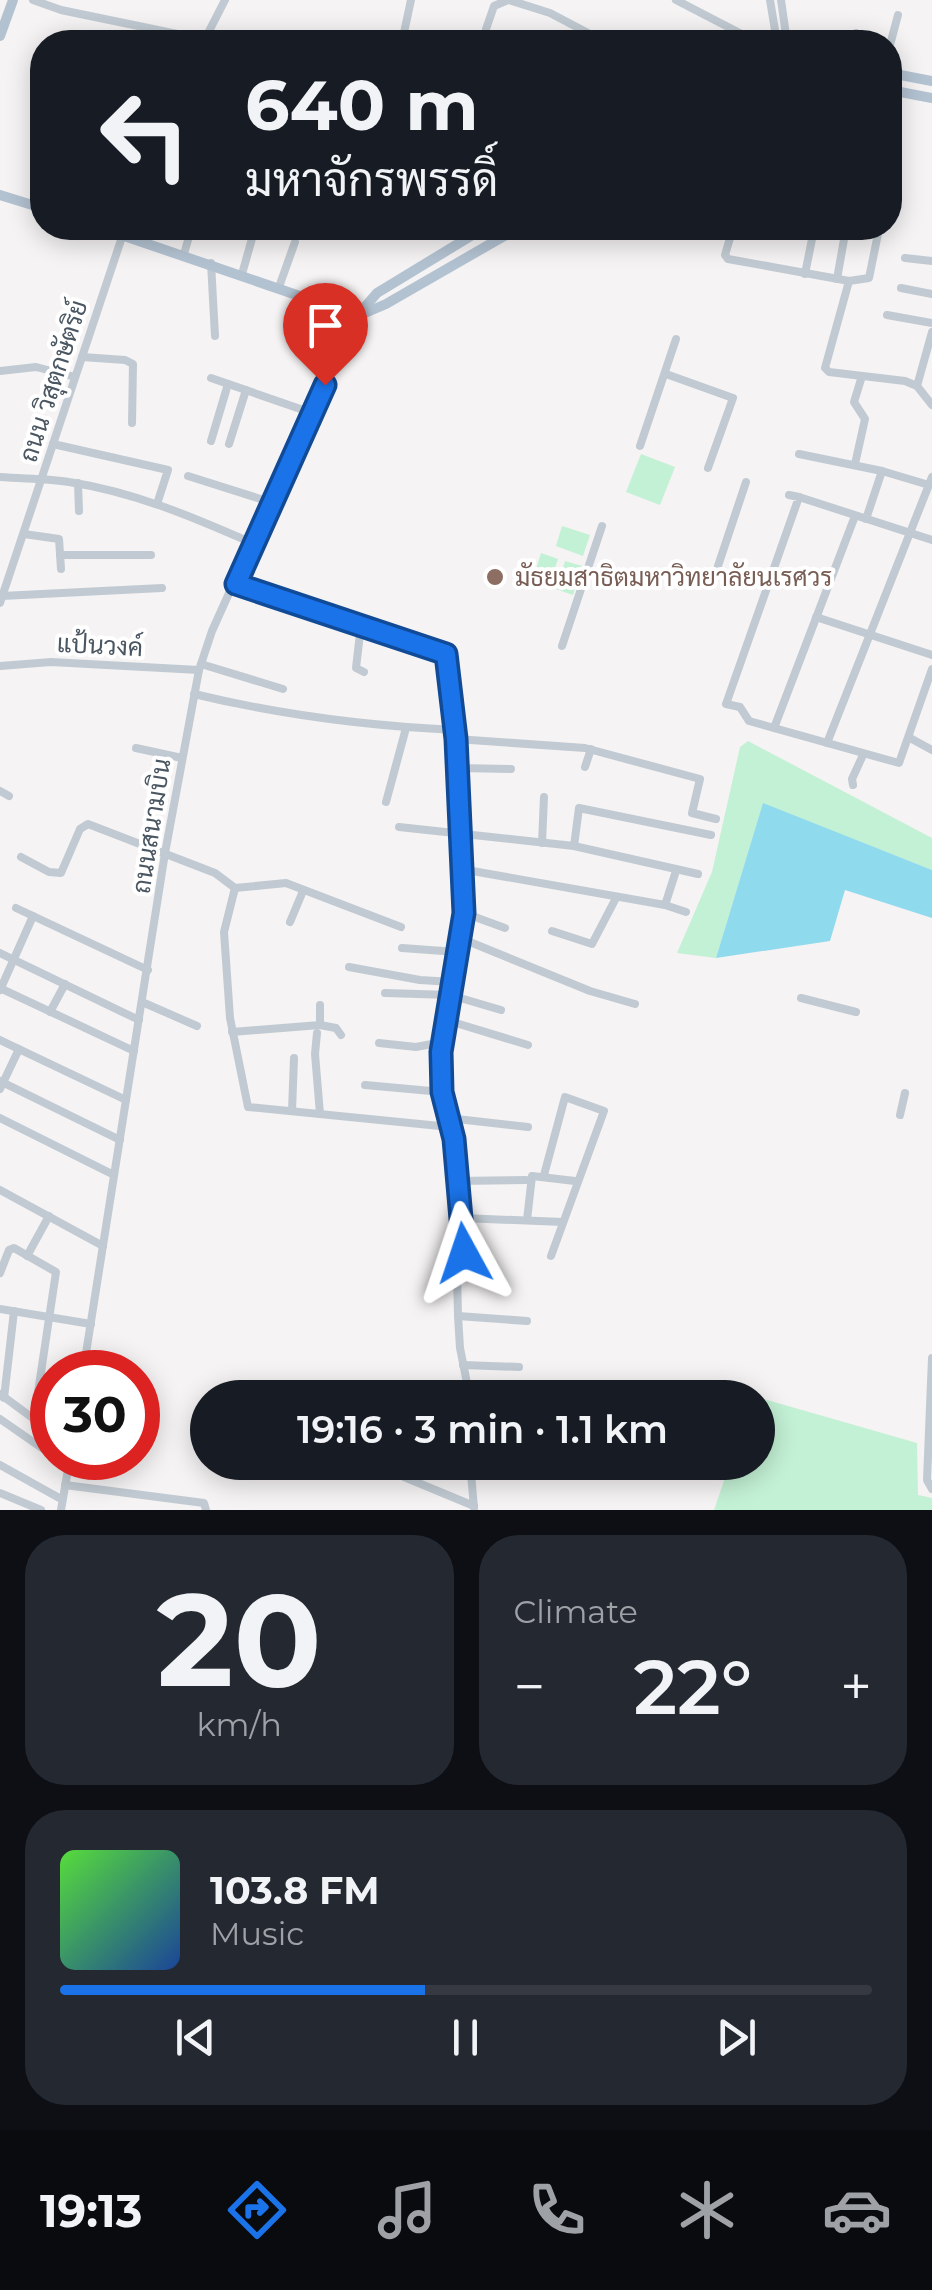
<!DOCTYPE html>
<meta charset="utf-8">
<style>
body{margin:0;font-family:Montserrat,Sarabun,sans-serif;background:#242831;color:#f1f3f6;height:100vh;display:flex;flex-direction:column;font-size:38px;white-space:nowrap}
*{box-sizing:border-box;margin:0}
p{font-size:32px;color:#9ea1a6}
.icon{flex:none;width:55px;height:55px;fill:none;stroke:currentColor;stroke-width:2;stroke-linecap:round;stroke-linejoin:round}
.map{position:relative;height:1510px;overflow:hidden}
.sheet{display:flex;flex-direction:column;gap:25px;padding:25px;background:#0d0f14;flex:1}
.sheet>*{flex:none}
.top-card{position:absolute;left:30px;top:30px;width:872px;height:210px;border-radius:40px;box-shadow:0 5px 25px #0003;background:#171b24;color:#f1f3f6;overflow:hidden}
.speed{position:absolute;left:30px;top:1350px;display:flex;gap:20px;font-size:50px;font-weight:700;text-align:center}
.speed>*{display:grid;place-content:center;width:130px;height:130px;border-radius:50%;background:#171b24;box-shadow:0 5px 25px #0003;line-height:1}
.speed .limit{border:15px solid #d22;background:#fff;color:#111}
.pin{position:absolute;display:grid;place-items:center;width:85px;height:85px;color:#fff;margin:-102px -42px;border-radius:50% 50% 50% 0;rotate:-45deg;box-shadow:0 0 10px #0007}
.pin .icon{rotate:45deg}
.me{position:absolute;width:110px;margin:-55px;rotate:355deg;stroke-linejoin:round;filter:drop-shadow(0 0 8px #0008)}
.turn{display:flex;align-items:center;gap:35px;height:210px;padding:0 50px;font-size:45px}
.turn .icon{width:130px;height:130px;stroke-width:2.5}
.turn b{display:block;font-size:70px;line-height:85px}
.big{font-size:75px;font-weight:600;line-height:1.1}
.sheet .widget{flex:1;display:flex;flex-direction:column;justify-content:center;gap:15px;min-width:0;padding:0 35px;border-radius:40px;background:#242831}
.sheet .dial{align-items:center;gap:0}
.dial b{font-size:130px;line-height:1}
.song{display:flex;align-items:center;gap:30px}
.cover{width:120px;height:120px;border-radius:15px;background:linear-gradient(135deg,hsl(110 70% 55%),hsl(220 70% 35%))}
.played{height:10px;border-radius:5px;background:linear-gradient(90deg,#1a73e8 45%,#363941 45%)}
.keys{display:flex;justify-content:space-around;direction:ltr}
.heat{display:flex;justify-content:space-between;align-items:center;font-size:55px;direction:ltr}
.sheet .tiles{flex:1;display:grid;gap:25px;grid-template-columns:1fr 1fr}
.widget:last-child{grid-column:span 2}
.trip{position:absolute;left:190px;top:1380px;width:585px;height:100px;border-radius:50px;background:#171b24;box-shadow:0 5px 25px #0003;font-weight:600;line-height:100px;text-align:center}
.menu{display:flex;height:160px;justify-content:space-around;align-items:center;background:#090b0e;color:#9ea1a6}
.menu .icon{width:70px;height:70px}
.menu .active{color:#1a73e8}
.menu b{font-size:45px;color:#f1f3f6}
.map>svg:first-child{display:block}
.green{fill:#c3f1d5}
.water{fill:#90daee}
.lines{fill:none;stroke-linecap:round;stroke-linejoin:round}
.minor{stroke:#c1cad2;stroke-width:8}
.major{stroke:#b3c2d1;stroke-width:10}
.route-casing{stroke:#114b97;stroke-width:25}
.route{stroke:#1a73e8;stroke-width:18}
.education-dot{fill:#8d6e63;stroke:#fff;stroke-width:4}
.labels{text-anchor:middle;stroke-width:8;stroke-linejoin:round;paint-order:stroke}
.street-label{font-size:25px;fill:#4a5661;stroke:#fff}
.education-label{font-size:25px;fill:#785e54;stroke:#fff;text-anchor:start}
</style>
<div class="map">
<svg width="932" height="1510" viewBox="0 0 932 1510">
<rect width="100%" height="100%" fill="#f5f3f3"/>
<g class="green">
<path d="M 641,454 L 675,467 L 660,505 L 626,492 Z"/>
<path d="M 562,526 L 590,535 L 583,556 L 556,546 Z"/>
<path d="M 541,553 L 558,559 L 549,587 L 532,582 Z"/>
<path d="M 565,561 L 582,566 L 573,595 L 556,589 Z"/>
<path d="M 748,741 L 932,838 L 932,870 L 763,804 L 716,958 L 677,953 L 712,872 L 740,747 Z"/>
<path d="M 753,1396 L 917,1443 L 918,1495 L 932,1498 L 932,1510 L 714,1510 L 730,1463 L 758,1462 L 758,1398 Z"/>
</g>
<path class="water" d="M 763,803 L 932,870 L 932,918 L 845,890 L 830,941 L 716,958 Z"/>
<g class="lines">
<g class="minor">
<path d="M 33,0 L 61,10 L 216,42"/>
<path d="M 509,0 L 550,13 L 588,33"/>
<path d="M 676,0 L 757,42"/>
<path d="M 770,0 L 777,42"/>
<path d="M 781,0 L 787,42"/>
<path d="M 486,29 L 494,6 L 508,0"/>
<path d="M 204,41 L 225,0"/>
<path d="M 402,42 L 411,0"/>
<path d="M 854,42 L 856,33"/>
<path d="M 890,45 L 898,15"/>
<path d="M 733,228 L 725,255 L 728,259 L 849,281 L 825,368 L 829,372 L 905,381 L 917,386 L 932,405"/>
<path d="M 184,254 L 190,233"/>
<path d="M 905,258 L 932,261"/>
<path d="M 211,263 L 215,336"/>
<path d="M 242,274 L 255,228"/>
<path d="M 805,274 L 814,229"/>
<path d="M 837,279 L 846,228"/>
<path d="M 849,281 L 869,278 L 879,229"/>
<path d="M 279,287 L 295,242"/>
<path d="M 901,288 L 932,294"/>
<path d="M 887,315 L 932,323"/>
<path d="M 82,357 L 125,360 L 133,364 L 132,423"/>
<path d="M 0,371 L 36,367 L 75,377"/>
<path d="M 666,374 L 733,398 L 708,468"/>
<path d="M 211,378 L 312,413"/>
<path d="M 917,386 L 932,332"/>
<path d="M 211,441 L 228,384"/>
<path d="M 53,444 L 168,470 L 157,504"/>
<path d="M 229,444 L 246,390"/>
<path d="M 640,446 L 676,339"/>
<path d="M 799,454 L 882,471 L 866,519"/>
<path d="M 855,464 L 865,419 L 854,402 L 862,376"/>
<path d="M 882,471 L 929,485"/>
<path d="M 188,476 L 270,502"/>
<path d="M 0,477 C 23,479 47,478 69,482 C 134,492 193,517 252,543"/>
<path d="M 78,483 L 79,511"/>
<path d="M 789,495 L 799,497 L 726,704 L 740,707 L 749,721 L 899,763 L 932,669"/>
<path d="M 799,497 L 932,540"/>
<path d="M 24,534 L 59,539 L 61,569"/>
<path d="M 60,555 L 151,555"/>
<path d="M 718,566 L 746,482"/>
<path d="M 236,584 L 446,654 L 456,739 L 464,913 L 441,1052 L 442,1092 L 453,1139 L 464,1253 L 457,1274 L 458,1316 L 460,1348 L 470,1398"/>
<path d="M 2,596 L 162,588"/>
<path d="M 0,603 L 125,228"/>
<path d="M 816,617 L 932,655"/>
<path d="M 361,625 L 356,668 L 364,672"/>
<path d="M 562,646 L 602,526"/>
<path d="M 201,664 L 283,689"/>
<path d="M 0,666 L 51,662 L 199,670"/>
<path d="M 194,694 C 281,715 366,726 456,730"/>
<path d="M 774,728 L 855,516"/>
<path d="M 910,738 L 932,750"/>
<path d="M 456,739 L 585,748 L 700,779 L 692,813 L 716,819"/>
<path d="M 827,743 L 932,477"/>
<path d="M 136,748 L 182,758"/>
<path d="M 585,767 L 591,749"/>
<path d="M 458,768 L 511,769"/>
<path d="M 853,785 L 852,779 L 863,755"/>
<path d="M 0,791 L 9,796"/>
<path d="M 386,802 L 406,728"/>
<path d="M 399,827 L 574,846 L 698,874"/>
<path d="M 542,843 L 544,797"/>
<path d="M 574,846 L 579,808 L 711,835"/>
<path d="M 21,857 L 49,872 L 61,873 L 80,829 L 88,824 L 215,873 L 235,888 L 224,932 L 230,1018 L 248,1107 L 450,1127"/>
<path d="M 461,869 L 665,905 L 686,912"/>
<path d="M 235,888 L 286,883 L 401,927"/>
<path d="M 665,905 L 675,874"/>
<path d="M 16,908 L 148,970"/>
<path d="M 464,913 L 505,928"/>
<path d="M 290,922 L 303,891"/>
<path d="M 552,931 L 592,944 L 616,898"/>
<path d="M 460,938 L 590,991 L 635,1004"/>
<path d="M 402,948 L 457,952"/>
<path d="M 0,953 L 139,1020"/>
<path d="M 349,967 L 420,980 L 452,982"/>
<path d="M 0,988 L 134,1051"/>
<path d="M 0,990 L 33,916"/>
<path d="M 385,993 L 450,995 L 501,1010"/>
<path d="M 801,998 L 856,1012"/>
<path d="M 142,1002 L 197,1026"/>
<path d="M 50,1012 L 65,984"/>
<path d="M 446,1020 L 528,1045"/>
<path d="M 320,1025 L 320,1005"/>
<path d="M 232,1032 L 320,1025 L 336,1028 L 341,1035"/>
<path d="M 317,1033 L 315,1054 L 320,1114"/>
<path d="M 0,1040 L 126,1100"/>
<path d="M 379,1043 L 416,1047 L 442,1042"/>
<path d="M 0,1081 L 120,1140"/>
<path d="M 365,1085 L 442,1092"/>
<path d="M 0,1089 L 19,1049"/>
<path d="M 292,1111 L 294,1058"/>
<path d="M 900,1115 L 905,1093"/>
<path d="M 0,1118 L 114,1175"/>
<path d="M 448,1118 L 528,1127"/>
<path d="M 544,1175 L 565,1097 L 604,1111 L 551,1256"/>
<path d="M 457,1181 L 526,1180"/>
<path d="M 0,1190 L 103,1246"/>
<path d="M 461,1218 L 563,1222"/>
<path d="M 527,1220 L 532,1176 L 575,1181"/>
<path d="M 27,1256 L 49,1216"/>
<path d="M 0,1273 L 9,1250 L 14,1248 L 56,1272 L 34,1419 L 0,1394"/>
<path d="M 0,1309 L 91,1324"/>
<path d="M 458,1316 L 527,1321"/>
<path d="M 932,1358 L 927,1480 L 932,1489"/>
<path d="M 463,1365 L 519,1367"/>
<path d="M 83,1372 L 165,853 L 199,670 L 212,631 L 270,502 L 358,316"/>
<path d="M 4,1398 L 14,1311"/>
<path d="M 448,1398 L 469,1392"/>
<path d="M 51,1418 L 52,1418"/>
<path d="M 0,1419 L 52,1455"/>
<path d="M 470,1462 L 474,1508"/>
<path d="M 0,1465 L 61,1499"/>
<path d="M 404,1477 L 474,1506"/>
<path d="M 65,1485 L 204,1503 L 206,1510"/>
<path d="M 0,1493 L 41,1510"/>
<path d="M 61,1510 L 70,1458"/>
</g>
<g class="major">
<path d="M 0,36 L 13,0"/>
<path d="M 890,73 L 932,81"/>
<path d="M 890,90 L 932,98"/>
<path d="M 0,195 L 42,208"/>
<path d="M 101,228 L 358,316 L 386,304 L 518,228"/>
<path d="M 358,315 L 377,293 L 484,228"/>
</g>
</g>
<g class="lines">
<g class="route-casing">
<path id="route" d="M 325,385 L 236,584 L 446,654 L 456,739 L 464,913 L 441,1052 L 442,1092 L 454,1139 L 464,1253"/>
</g>
<use href="#route" class="route"/>
</g>
<circle class="education-dot" cx="495" cy="577" r="10"/>
<g class="labels">
<g class="street-label">
<text transform="translate(53 381) rotate(-72)" y="9">ถนน วิสุตกษัตริย์</text>
<text transform="translate(100 645) rotate(3)" y="9">แป้นวงค์</text>
<text transform="translate(151 826) rotate(-81)" y="9">ถนนสนามบิน</text>
</g>
<g class="education-label">
<text x="515" y="586">มัธยมสาธิตมหาวิทยาลัยนเรศวร</text>
</g>
</g>
</svg>
<div class="speed"><div class="limit">30</div></div>
<div class="pin" style="left:325px;top:385px;background:#d93025"><svg class="icon" aria-label="arrive" viewBox="0 0 24 24"><path d="M6 21V4h12l-3 4 3 4H6"/></svg></div>
<svg class="me" style="left:464px;top:1253px" viewBox="-20 -20 40 40"><path d="M0-17L14 15 0 8-14 15z" fill="#1a73e8" stroke="#fff" stroke-width="4"/></svg>
<div class="trip">19:16 · 3 min · 1.1 km</div>
<div class="top-card">
<div class="turn"><svg class="icon" aria-label="left" viewBox="0 0 24 24"><path d="M17 20v-9H6M10 6l-5 5 5 5"/></svg><div><b>640 m</b>มหาจักรพรรดิ์</div></div>
</div>
</div>
<section class="sheet">
<div class="tiles">
<div class="widget dial"><b>20</b><p>km/h</p></div>
<div class="widget"><p>Climate</p>
<div class="heat"><a>−</a><b class="big">22°</b><a>+</a></div>
</div>
<div class="widget">
<div class="song"><i class="cover"></i><div><b>103.8 FM</b><p>Music</p></div></div>
<div class="played"></div>
<div class="keys"><svg class="icon" aria-label="previous" viewBox="0 0 24 24"><path d="M18 5L8 12l10 7zM5 5v14"/></svg><svg class="icon" aria-label="pause" viewBox="0 0 24 24"><path d="M8 5v14M16 5v14"/></svg><svg class="icon" aria-label="next" viewBox="0 0 24 24"><path d="M6 5l10 7-10 7zM19 5v14"/></svg></div>
</div>
</div>
</section>
<nav class="menu">
<b>19:13</b>
<svg class="icon active" aria-label="directions" viewBox="0 0 24 24"><path d="M12 3l9 9-9 9-9-9zM9 14v-3h6M13 9l2 2-2 2"/></svg>
<svg class="icon" aria-label="music" viewBox="0 0 24 24"><path d="M9 18V5l10-2v13"/><circle cx="6" cy="18" r="3"/><circle cx="16" cy="16" r="3"/></svg>
<svg class="icon" aria-label="phone" viewBox="0 0 24 24"><path d="M5 4h4l2 5-3 2q2 4 5 5l2-3 5 2v4C11 20 4 13 5 4z"/></svg>
<svg class="icon" aria-label="climate" viewBox="0 0 24 24"><path d="M12 3v18M4 7l16 10M4 17L20 7"/></svg>
<svg class="icon" aria-label="car" viewBox="0 0 24 24"><path d="M5 17H2v-5l4-1 3-4h7l3 4 3 1v5h-3M9 17h6M6 11h13"/><circle cx="7" cy="17" r="2"/><circle cx="17" cy="17" r="2"/></svg>
</nav>
